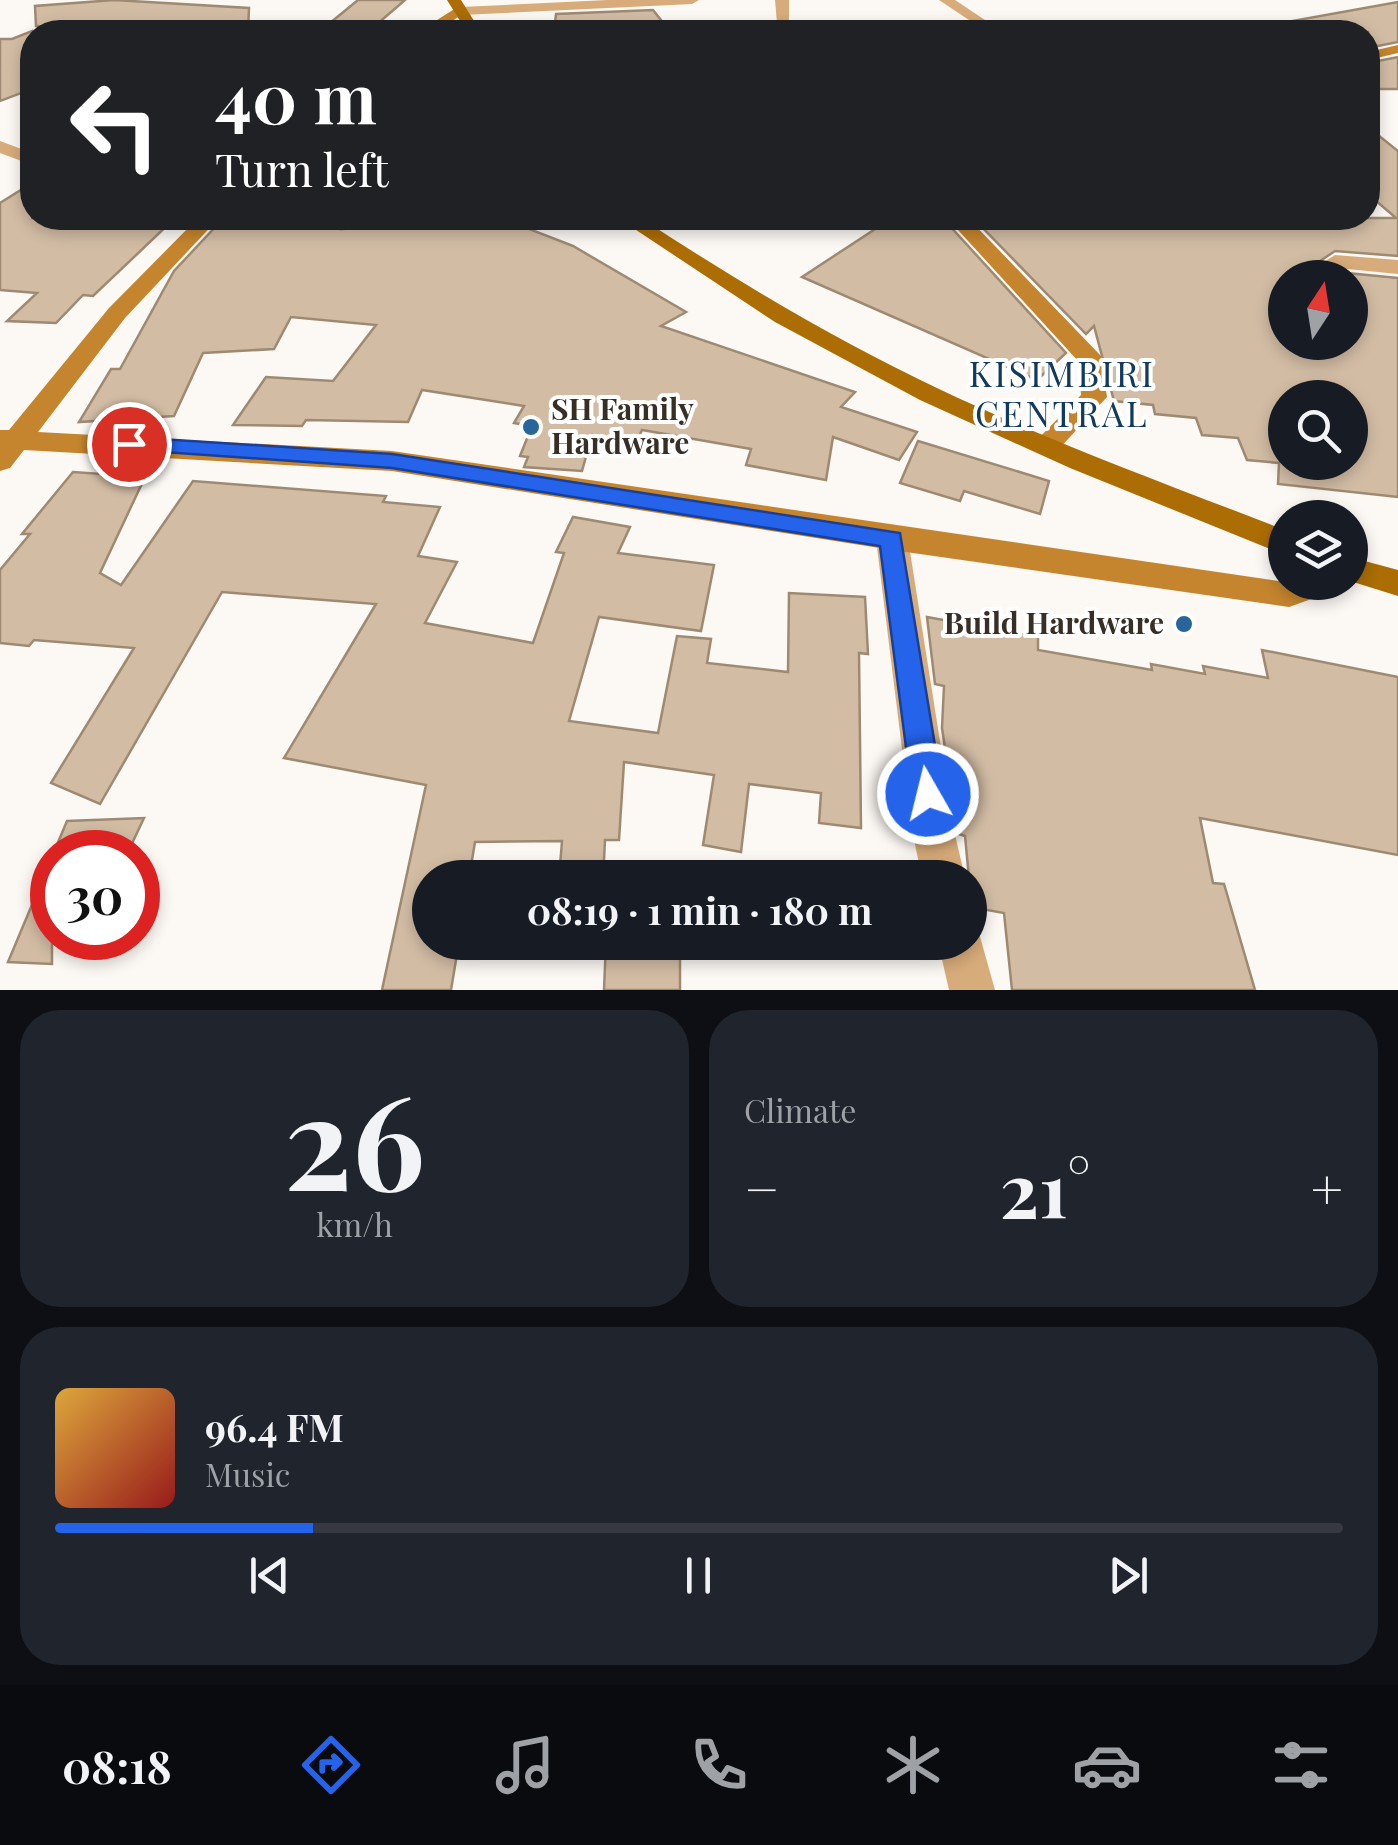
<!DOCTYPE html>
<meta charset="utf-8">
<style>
body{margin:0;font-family:"Playfair Display",serif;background:#20242c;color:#f1f3f6;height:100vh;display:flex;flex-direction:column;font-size:38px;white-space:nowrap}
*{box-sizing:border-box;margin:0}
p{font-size:32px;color:#9ea1a6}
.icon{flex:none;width:55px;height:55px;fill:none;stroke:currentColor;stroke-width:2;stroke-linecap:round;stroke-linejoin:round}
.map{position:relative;height:990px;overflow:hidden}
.side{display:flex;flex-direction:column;gap:20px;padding:20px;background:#0d0f14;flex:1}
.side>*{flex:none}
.top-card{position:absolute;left:20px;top:20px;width:1360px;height:210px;border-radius:40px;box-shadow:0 5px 15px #0003;background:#202124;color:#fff;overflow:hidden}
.needle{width:65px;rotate:12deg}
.fabs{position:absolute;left:1268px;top:260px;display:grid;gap:20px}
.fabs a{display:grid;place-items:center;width:100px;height:100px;border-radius:50%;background:#171b24;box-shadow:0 5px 15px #0003;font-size:50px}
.speed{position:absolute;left:30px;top:830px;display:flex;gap:20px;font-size:50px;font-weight:700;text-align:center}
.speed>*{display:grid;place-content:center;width:130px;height:130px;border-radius:50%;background:#171b24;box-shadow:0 5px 15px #0003;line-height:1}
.speed .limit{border:15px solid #d22;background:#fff;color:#111}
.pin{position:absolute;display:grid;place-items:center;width:85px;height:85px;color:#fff;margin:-42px;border:5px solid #fff;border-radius:50%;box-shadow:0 2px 10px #0007}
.me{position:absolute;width:110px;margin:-55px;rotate:352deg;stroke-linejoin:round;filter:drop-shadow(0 0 8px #0008)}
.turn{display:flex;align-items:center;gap:35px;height:210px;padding:0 30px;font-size:45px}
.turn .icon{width:130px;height:130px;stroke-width:2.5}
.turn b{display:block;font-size:70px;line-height:85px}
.big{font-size:75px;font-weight:700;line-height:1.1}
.side .widget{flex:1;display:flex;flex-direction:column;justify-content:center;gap:15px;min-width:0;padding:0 35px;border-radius:40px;background:#20242c}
.side .dial{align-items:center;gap:0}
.dial b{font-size:130px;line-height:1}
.song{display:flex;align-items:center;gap:30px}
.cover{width:120px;height:120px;border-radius:15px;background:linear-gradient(135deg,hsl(40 70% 55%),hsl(0 70% 35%))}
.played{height:10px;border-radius:5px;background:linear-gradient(90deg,#2563eb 20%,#363941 20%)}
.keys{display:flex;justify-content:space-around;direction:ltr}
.heat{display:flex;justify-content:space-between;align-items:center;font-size:55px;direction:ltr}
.side .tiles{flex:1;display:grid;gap:20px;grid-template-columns:1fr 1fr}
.widget:last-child{grid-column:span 2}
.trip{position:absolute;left:412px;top:860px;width:575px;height:100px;border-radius:50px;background:#171b24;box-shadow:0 5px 15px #0003;font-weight:700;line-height:100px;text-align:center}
.dock{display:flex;height:160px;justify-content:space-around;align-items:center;background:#090b0e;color:#9ea1a6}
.dock .icon{width:70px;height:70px}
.dock .on{color:#2563eb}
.dock b{font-size:45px;color:#f1f3f6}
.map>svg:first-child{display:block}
.building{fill:#d2bca4;stroke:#9e8a73;stroke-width:2.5;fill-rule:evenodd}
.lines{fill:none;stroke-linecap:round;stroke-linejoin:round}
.street{fill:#d8ac7a;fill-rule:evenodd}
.secondary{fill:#c5852e;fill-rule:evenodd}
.primary{fill:#ab6d04;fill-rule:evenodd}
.route{fill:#2563eb;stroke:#184099;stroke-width:2.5}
.poi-dot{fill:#29649b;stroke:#fff;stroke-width:4}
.labels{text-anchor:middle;stroke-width:8;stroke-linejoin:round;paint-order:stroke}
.poi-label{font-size:30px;font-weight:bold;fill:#372f25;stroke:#fff;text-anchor:start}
.quarter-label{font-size:35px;letter-spacing:2.5px;fill:#113a60;stroke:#fff}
</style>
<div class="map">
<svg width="1398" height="990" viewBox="0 0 1398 990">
<rect width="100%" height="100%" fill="#fcf8f3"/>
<g class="building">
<path d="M 114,0 L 249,8 L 248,32 L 149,32 L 36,26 L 35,6 Z"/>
<path d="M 358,0 L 405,0 L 368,32 L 319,32 Z"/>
<path d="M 1398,2 L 1398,42 L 1368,48 L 1368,32 L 1298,32 L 1281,23 Z"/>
<path d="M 653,10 L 669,30 L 554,32 L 556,14 Z"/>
<path d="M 32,31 L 32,89 L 0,101 L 0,39 L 12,39 Z"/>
<path d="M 1398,57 L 1398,89 L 1368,89 L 1368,63 Z"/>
<path d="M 1368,127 L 1398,151 L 1398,256 L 1335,251 L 1320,261 L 1327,271 L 1398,278 L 1398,497 L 1278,484 L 1279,463 L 1247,460 L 1238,438 L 1202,435 L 1196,418 L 1155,414 L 1153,405 L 1114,401 L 1094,326 L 1086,334 L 976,221 L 1012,218 L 1396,218 L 1368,194 ZM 1285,278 L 1350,278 L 1350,342 L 1285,342 ZM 1285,398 L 1350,398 L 1350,462 L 1285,462 Z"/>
<path d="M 32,183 L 32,218 L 173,220 L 93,296 L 83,295 L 56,323 L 7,321 L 37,293 L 0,290 L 0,203 Z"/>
<path d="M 233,218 L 351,218 L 342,229 L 501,218 L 573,246 L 686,312 L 661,326 L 855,392 L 841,407 L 917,432 L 899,460 L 833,437 L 826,480 L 746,465 L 751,449 L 642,430 L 636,443 L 592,435 L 582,471 L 524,467 L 528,457 L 520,456 L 532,426 L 514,423 L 524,406 L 422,390 L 408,422 L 306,420 L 302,426 L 233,425 L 266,377 L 333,381 L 376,325 L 291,317 L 274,349 L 203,353 L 174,416 L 79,422 L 111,369 L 120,369 L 174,271 L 219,223 Z"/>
<path d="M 892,218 L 931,218 L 938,225 L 948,224 L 1066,353 L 1037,380 L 802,277 Z"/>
<path d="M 918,441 L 1049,481 L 1040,514 L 964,491 L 960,501 L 900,483 Z"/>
<path d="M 73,472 L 145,477 L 100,573 L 121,585 L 193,481 L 386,496 L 383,502 L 440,507 L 418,556 L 457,562 L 425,623 L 533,643 L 564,553 L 556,552 L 573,517 L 630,527 L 618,553 L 714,565 L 701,631 L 599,617 L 569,721 L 658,733 L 677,636 L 711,639 L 707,663 L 788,672 L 789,593 L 865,597 L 868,654 L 859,653 L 861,828 L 819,823 L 821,793 L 749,784 L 741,852 L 703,845 L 714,775 L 624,762 L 619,840 L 605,840 L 603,878 L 559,878 L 562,841 L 475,842 L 469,878 L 430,878 L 430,942 L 459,942 L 451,990 L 382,990 L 426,785 L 284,758 L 376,604 L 222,592 L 100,804 L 51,783 L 134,648 L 34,640 L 29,646 L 0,643 L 0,570 L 30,534 L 22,534 Z"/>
<path d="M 927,617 L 1038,637 L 1038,650 L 1152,670 L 1151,664 L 1205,674 L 1203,666 L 1268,678 L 1262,650 L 1398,677 L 1398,855 L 1200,818 L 1213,883 L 1224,884 L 1255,990 L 1012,990 L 1004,913 L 976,908 L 975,879 L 969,878 L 965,836 L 959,834 L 958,777 L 949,775 L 942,728 L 944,686 L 935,684 Z"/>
<path d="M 144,818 L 128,852 L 54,852 L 67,821 Z"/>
<path d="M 52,857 L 52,964 L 8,962 Z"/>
<path d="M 606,942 L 680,942 L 680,990 L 604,990 Z"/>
</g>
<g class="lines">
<g class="street">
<path d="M 608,0 L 699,0 L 692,4 L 461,15 L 454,11 L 461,7 Z"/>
<path d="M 775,0 L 789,0 L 789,26 L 777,23 Z"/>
<path d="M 939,0 L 955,0 L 1003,32 L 987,32 Z"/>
<path d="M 0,141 L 32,153 L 32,165 L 0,153 Z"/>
<path d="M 176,218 L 215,218 L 216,220 L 206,226 L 179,222 Z"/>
<path d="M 1335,255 L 1398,260 L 1398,274 L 1327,267 L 1324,262 Z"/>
<path d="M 892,528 L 903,531 L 908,539 L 954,830 L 965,878 L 922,878 L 912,830 L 876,539 L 881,531 Z"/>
<path d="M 970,923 L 977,926 L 995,990 L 949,990 L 938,942 L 970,942 Z"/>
</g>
<g class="secondary">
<path d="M 456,8 L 468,11 L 434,32 L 418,32 Z"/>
<path d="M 1398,45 L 1398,53 L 1368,60 L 1368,52 Z"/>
<path d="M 198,218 L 219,218 L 125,318 L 38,432 L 392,451 L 1285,582 L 1338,582 L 1334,591 L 1289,607 L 892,550 L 392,471 L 24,450 L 10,468 L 0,471 L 0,430 L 9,430 L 109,308 Z"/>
<path d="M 947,218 L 968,218 L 1101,356 L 1107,397 L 1056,452 L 1036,452 L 1032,445 L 1081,395 L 1079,362 Z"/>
</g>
<g class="primary">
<path d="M 447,0 L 461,0 L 481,32 L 467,32 Z"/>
<path d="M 618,218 L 641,218 C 737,281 835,340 939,389 C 1051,442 1169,485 1285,530 L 1285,555 L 1070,468 L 920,400 L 775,322 Z"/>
<path d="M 1350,557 L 1398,570 L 1398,596 L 1350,581 Z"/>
</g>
</g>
<path class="route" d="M 129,437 L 392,454 L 900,533 L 943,794 L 938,804 L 928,808 L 917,804 L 912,794 L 880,546 L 392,468 L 121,449 L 118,444 L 121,439 Z"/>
<g class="poi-dot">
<circle cx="531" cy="427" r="10"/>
<circle cx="1184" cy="624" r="10"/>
</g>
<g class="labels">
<g class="poi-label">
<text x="551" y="420">SH Family<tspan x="551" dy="34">Hardware</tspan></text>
<text x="1164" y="634" text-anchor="end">Build Hardware</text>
</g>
<g class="quarter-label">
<text x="1062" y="387">KISIMBIRI<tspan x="1062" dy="40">CENTRAL</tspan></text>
</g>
</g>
</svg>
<div class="fabs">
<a><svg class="needle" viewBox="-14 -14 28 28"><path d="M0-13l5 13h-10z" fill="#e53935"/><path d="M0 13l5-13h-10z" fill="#9ea1a6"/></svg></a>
<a><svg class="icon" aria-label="search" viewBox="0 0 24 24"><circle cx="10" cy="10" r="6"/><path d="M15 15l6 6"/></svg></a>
<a><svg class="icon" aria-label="layers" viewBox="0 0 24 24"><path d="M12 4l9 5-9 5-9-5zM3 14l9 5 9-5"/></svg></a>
</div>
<div class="speed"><div class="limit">30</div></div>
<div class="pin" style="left:129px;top:444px;background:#d93025"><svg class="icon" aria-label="arrive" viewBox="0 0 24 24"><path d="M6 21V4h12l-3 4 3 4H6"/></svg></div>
<svg class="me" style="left:928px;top:794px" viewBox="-20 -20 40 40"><circle r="17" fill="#2563eb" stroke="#fff" stroke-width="3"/><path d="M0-11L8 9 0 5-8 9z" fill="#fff"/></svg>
<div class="trip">08:19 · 1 min · 180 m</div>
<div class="top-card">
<div class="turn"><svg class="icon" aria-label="left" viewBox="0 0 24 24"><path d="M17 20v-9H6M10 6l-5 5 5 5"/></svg><div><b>40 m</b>Turn left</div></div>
</div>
</div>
<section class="side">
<div class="tiles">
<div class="widget dial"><b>26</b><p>km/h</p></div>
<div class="widget"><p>Climate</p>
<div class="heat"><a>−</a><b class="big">21°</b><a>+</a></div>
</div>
<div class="widget">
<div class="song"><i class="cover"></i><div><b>96.4 FM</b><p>Music</p></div></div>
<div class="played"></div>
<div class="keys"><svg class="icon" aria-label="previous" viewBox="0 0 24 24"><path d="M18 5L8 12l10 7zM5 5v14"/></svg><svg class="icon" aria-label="pause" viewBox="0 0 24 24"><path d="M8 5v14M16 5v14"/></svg><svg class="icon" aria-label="next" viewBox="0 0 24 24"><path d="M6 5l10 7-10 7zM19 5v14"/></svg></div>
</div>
</div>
</section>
<nav class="dock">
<b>08:18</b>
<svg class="icon on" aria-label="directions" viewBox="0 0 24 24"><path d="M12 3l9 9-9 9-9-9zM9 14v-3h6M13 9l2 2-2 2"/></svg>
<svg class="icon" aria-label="music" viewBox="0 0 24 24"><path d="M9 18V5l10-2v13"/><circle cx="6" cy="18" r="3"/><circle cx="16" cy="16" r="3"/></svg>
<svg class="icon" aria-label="phone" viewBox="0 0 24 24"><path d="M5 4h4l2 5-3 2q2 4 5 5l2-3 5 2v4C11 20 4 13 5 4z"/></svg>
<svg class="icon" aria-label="climate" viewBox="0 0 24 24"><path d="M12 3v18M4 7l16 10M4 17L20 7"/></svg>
<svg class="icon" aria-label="car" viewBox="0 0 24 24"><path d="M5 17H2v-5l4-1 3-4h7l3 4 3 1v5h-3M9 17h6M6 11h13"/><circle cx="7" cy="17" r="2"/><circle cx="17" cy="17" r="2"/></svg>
<svg class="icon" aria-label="filters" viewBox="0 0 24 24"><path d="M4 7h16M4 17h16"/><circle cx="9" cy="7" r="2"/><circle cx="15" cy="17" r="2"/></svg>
</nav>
